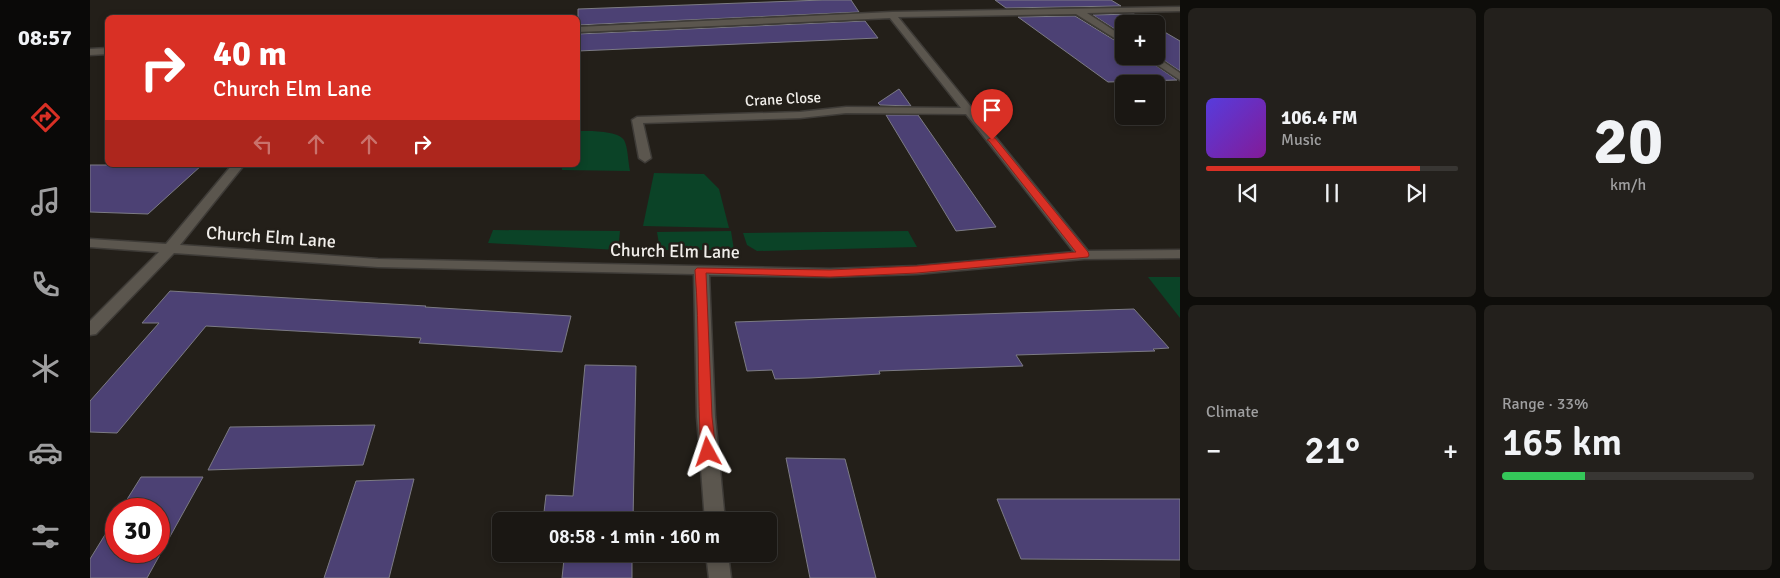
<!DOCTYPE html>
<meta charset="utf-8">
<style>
body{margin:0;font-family:Signika,sans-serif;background:#23201c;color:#f1f3f6;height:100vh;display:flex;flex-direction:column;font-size:19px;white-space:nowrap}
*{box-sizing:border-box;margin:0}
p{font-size:16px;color:#9f9fa0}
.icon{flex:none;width:28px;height:28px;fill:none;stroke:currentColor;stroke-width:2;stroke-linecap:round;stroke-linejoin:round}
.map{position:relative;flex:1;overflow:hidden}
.drawer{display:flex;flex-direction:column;gap:8px;padding:8px;background:#0e0d0a;width:600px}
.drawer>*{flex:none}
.banner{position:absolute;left:15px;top:15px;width:475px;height:152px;border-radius:8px;box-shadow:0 2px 8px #0003,0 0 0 1px #383633;background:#d93025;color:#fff;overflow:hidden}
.tools{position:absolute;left:1025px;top:15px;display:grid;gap:10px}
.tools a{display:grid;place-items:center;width:50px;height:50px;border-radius:8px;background:#1a1713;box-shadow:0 2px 8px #0003,0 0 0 1px #383633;font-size:25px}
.speed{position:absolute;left:15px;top:498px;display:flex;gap:10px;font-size:25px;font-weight:700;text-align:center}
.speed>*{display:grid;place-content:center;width:65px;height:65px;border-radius:50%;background:#1a1713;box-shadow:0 2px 8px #0003,0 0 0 1px #383633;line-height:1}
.speed .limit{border:8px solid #d22;background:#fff;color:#111}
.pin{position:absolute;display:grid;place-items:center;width:42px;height:42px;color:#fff;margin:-51px -21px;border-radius:50% 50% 50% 0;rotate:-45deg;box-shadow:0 0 5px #0007}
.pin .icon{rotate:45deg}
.me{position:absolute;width:55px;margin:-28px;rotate:355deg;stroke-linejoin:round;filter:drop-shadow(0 0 4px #0008)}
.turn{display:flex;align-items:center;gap:18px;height:105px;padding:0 25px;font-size:22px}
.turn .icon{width:65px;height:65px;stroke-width:2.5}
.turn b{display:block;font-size:35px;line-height:42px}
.lanes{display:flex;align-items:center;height:48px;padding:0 25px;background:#0003;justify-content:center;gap:25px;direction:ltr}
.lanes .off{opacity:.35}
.big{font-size:38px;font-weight:600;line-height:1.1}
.drawer .widget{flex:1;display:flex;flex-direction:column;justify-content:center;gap:8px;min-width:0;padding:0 18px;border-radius:8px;background:#23201c}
.drawer .dial{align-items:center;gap:0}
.dial b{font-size:65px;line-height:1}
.song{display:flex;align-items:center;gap:15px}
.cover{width:60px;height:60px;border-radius:8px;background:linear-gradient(135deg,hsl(250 70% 55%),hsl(290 70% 35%))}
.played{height:5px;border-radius:2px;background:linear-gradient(90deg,#d93025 85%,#383633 85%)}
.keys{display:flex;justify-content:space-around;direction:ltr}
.heat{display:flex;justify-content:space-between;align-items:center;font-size:28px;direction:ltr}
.charge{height:8px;border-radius:4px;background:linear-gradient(90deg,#34c759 33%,#383633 0)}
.drawer .tiles{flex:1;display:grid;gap:8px;grid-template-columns:repeat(2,1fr)}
.trip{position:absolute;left:402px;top:512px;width:285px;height:50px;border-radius:8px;background:#1a1713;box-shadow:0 2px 8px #0003,0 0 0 1px #383633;font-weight:600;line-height:50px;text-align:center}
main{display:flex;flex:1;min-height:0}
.tab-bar{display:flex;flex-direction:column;width:90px;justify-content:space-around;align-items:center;background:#0a0908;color:#9f9fa0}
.tab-bar .icon{width:35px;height:35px}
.tab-bar .active{color:#d93025}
.tab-bar b{font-size:22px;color:#f1f3f6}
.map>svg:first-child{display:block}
.green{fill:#0b4327}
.building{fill:#4c4174;stroke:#7c7b84}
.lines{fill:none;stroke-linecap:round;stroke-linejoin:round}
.minor-casing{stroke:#3e3b37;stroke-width:3}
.minor{fill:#5b564e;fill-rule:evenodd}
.route{fill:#d93025;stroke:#8d1f18}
.labels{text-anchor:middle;stroke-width:5;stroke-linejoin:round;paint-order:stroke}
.far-street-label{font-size:15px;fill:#f1eeea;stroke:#231f19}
.street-label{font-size:18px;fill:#f1eeea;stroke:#231f19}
</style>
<main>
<nav class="tab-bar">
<b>08:57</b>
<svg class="icon active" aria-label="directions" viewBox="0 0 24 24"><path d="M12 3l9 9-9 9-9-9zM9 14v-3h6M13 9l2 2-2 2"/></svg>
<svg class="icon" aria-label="music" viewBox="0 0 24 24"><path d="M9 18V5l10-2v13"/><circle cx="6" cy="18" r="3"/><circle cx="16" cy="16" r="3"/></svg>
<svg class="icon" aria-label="phone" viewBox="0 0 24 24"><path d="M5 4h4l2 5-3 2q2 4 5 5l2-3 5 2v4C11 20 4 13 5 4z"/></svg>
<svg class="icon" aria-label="climate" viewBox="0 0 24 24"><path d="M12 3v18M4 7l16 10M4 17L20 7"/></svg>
<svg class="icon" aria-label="car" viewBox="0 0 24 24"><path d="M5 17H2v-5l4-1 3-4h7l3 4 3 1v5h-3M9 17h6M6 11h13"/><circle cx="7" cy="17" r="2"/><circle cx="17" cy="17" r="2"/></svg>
<svg class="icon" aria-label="filters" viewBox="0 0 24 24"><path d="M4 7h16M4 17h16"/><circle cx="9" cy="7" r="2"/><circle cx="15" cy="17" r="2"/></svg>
</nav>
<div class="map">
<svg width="1090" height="578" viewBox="0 0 1090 578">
<rect width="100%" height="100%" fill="#231f19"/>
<g class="green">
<path d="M 488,131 C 498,131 527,130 534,140 C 538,147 538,162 540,171 L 472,170 L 472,165 L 488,165 Z"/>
<path d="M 564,173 L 614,174 L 629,189 L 639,228 L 553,226 Z"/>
<path d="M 403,230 L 530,231 L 528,250 L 398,243 Z"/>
<path d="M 641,231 L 644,250 L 570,250 L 567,232 Z"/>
<path d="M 818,231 L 827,247 L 667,251 L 657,245 L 653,233 Z"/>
<path d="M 1058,277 L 1090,277 L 1090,318 Z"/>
</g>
<g class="building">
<path d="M 733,0 L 761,0 L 769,12 L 488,25 L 488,9 Z"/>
<path d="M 905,0 L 1021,0 L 1031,6 L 916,8 Z"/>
<path d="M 1044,14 L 1061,24 L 1034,24 L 1034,35 L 1003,15 Z"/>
<path d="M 985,16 L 1034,46 L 1034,56 L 1052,56 L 1087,80 L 1018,82 L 928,17 Z"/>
<path d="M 775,21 L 788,38 L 488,51 L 488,34 Z"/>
<path d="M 1066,27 L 1090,41 L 1090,71 L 1066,55 Z"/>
<path d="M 809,89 L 821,106 L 790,105 L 788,103 Z"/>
<path d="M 796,115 L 828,115 L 906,227 L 866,231 Z"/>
<path d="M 0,165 L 112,165 L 58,214 L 0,212 Z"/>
<path d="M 80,291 L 336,306 L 335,307 L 481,316 L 472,352 L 329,343 L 331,338 L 116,326 L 27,433 L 0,432 L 0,401 L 69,323 L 52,323 Z"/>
<path d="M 1044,309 L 1079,348 L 1063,349 L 1065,351 L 926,355 L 933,366 L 789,371 L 790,374 L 720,378 L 685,379 L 682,370 L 657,371 L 645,322 Z"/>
<path d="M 495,365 L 546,366 L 543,521 L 453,521 L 456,495 L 483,496 Z"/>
<path d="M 285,425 L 273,465 L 118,470 L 140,427 Z"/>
<path d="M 696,458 L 755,459 L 786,578 L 720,578 Z"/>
<path d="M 51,477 L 113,477 L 57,578 L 0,578 L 0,559 L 26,517 L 26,551 L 69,551 L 69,509 L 31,509 Z"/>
<path d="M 324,479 L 299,578 L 234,578 L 266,481 Z"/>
<path d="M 907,499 L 1090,499 L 1090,560 L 931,559 Z"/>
<path d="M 449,554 L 542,554 L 542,578 L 472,578 L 474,559 L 448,558 Z"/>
</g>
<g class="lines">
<g class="minor-casing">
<g id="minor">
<path d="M 1090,7 L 1090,11 L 997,13 L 1034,37 L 1034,44 L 986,14 L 808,17 L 998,251 L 1090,250 L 1090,258 L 994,259 L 827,274 L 740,277 L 619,275 L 625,417 L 635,521 L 615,521 L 607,417 L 604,274 L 288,267 L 84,253 L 6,334 L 0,335 L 0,321 L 69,252 L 0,247 L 0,239 L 76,244 L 142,165 L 154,165 L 90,245 L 288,259 L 740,269 L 827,266 L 984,252 L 876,114 L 756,113 L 710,118 L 553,123 L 561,158 L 555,162 L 549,158 L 542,120 L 547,117 L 710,112 L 756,107 L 871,108 L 800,18 L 488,32 L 488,27 L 802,12 Z"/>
<path d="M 18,48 L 18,54 L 0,55 L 0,49 Z"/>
<path d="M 1054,56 L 1065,56 L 1090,73 L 1090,80 Z"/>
<path d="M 616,554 L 638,554 L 641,578 L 619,578 Z"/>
</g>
</g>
<use href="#minor" class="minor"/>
</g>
<path class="route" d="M 902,137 L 905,138 L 998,252 L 999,255 L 998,257 L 827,273 L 740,277 L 616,273 L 622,417 L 626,452 L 624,456 L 618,457 L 613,456 L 611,452 C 607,391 610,331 605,270 L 607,268 L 740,270 L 827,266 L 986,252 L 899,141 L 897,140 Z"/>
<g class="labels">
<g class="far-street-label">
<text transform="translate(693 99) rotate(-3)" y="5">Crane Close</text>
</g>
<g class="street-label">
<text transform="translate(181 237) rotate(4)" y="6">Church Elm Lane</text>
<text transform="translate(585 251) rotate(1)" y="6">Church Elm Lane</text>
</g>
</g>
</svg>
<div class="tools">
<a>+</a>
<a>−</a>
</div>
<div class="speed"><div class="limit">30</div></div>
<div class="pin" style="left:902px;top:140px;background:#d93025"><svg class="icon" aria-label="arrive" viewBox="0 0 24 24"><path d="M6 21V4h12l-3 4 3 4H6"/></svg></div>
<svg class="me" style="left:618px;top:452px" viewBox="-20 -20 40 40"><path d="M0-17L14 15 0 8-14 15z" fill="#d93025" stroke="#fff" stroke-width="4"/></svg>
<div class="trip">08:58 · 1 min · 160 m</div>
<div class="banner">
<div class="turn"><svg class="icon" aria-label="right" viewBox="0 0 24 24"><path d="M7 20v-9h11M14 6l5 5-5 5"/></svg><div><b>40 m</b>Church Elm Lane</div></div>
<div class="lanes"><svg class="icon off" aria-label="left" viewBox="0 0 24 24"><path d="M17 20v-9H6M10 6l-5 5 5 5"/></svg><svg class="icon off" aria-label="ahead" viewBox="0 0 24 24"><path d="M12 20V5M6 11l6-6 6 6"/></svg><svg class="icon off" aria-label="ahead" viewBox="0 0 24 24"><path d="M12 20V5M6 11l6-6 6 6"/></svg><svg class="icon" aria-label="right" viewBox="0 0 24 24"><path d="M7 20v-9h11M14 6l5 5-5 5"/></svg></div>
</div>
</div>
<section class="drawer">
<div class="tiles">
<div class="widget">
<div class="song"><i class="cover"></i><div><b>106.4 FM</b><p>Music</p></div></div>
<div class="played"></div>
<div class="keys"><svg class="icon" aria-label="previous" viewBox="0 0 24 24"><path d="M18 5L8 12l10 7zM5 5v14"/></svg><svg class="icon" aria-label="pause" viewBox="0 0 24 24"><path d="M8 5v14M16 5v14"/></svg><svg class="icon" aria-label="next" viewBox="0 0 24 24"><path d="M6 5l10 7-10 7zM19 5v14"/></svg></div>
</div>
<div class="widget dial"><b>20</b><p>km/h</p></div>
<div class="widget"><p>Climate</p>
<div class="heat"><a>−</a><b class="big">21°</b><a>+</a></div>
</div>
<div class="widget"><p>Range · 33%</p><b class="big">165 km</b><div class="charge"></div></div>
</div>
</section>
</main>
